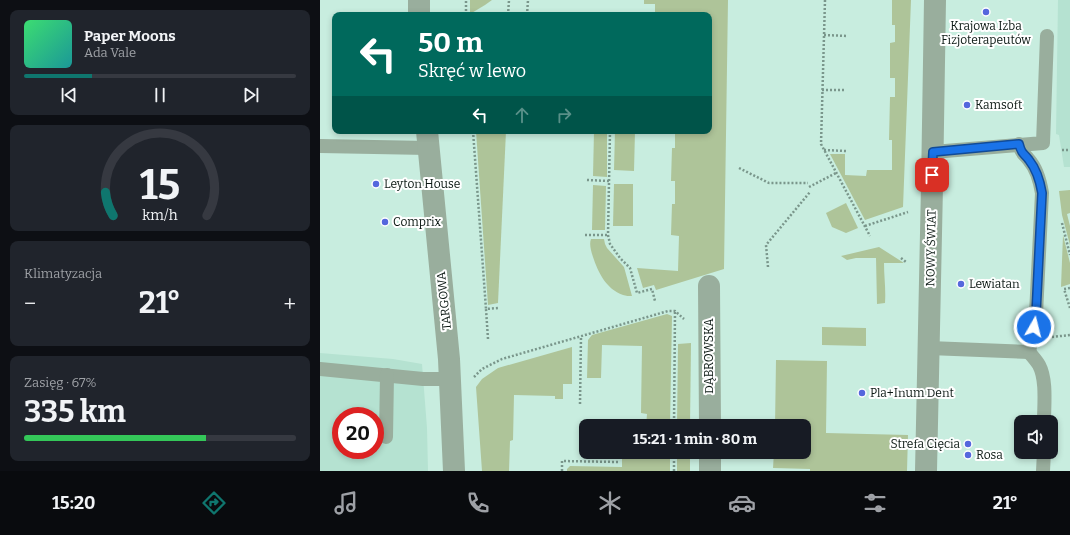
<!DOCTYPE html>
<html lang="pl">
<meta charset="utf-8">
<style>
body{margin:0;font-family:Bitter,serif;background:#20242c;color:#f1f3f6;height:100vh;display:flex;flex-direction:column;font-size:15px;white-space:nowrap}
*{box-sizing:border-box;margin:0}
p{font-size:13px;color:#9ea1a6}
.icon{flex:none;width:22px;height:22px;fill:none;stroke:currentColor;stroke-width:2;stroke-linecap:round;stroke-linejoin:round}
.map{position:relative;flex:1;overflow:hidden}
.sheet{display:flex;flex-direction:column;gap:10px;padding:10px;background:#0d0f14;width:320px}
.sheet>*{flex:none}
.top-card{position:absolute;left:12px;top:12px;width:380px;height:122px;border-radius:8px;box-shadow:0 2px 6px #0003;background:#00695c;color:#fff;overflow:hidden}
.buttons{position:absolute;left:694px;top:415px;display:grid;gap:8px}
.buttons a{display:grid;place-items:center;width:44px;height:44px;border-radius:8px;background:#171b24;box-shadow:0 2px 6px #0003;font-size:20px}
.speed{position:absolute;left:12px;top:407px;display:flex;gap:8px;font-size:20px;font-weight:700;text-align:center}
.speed>*{display:grid;place-content:center;width:52px;height:52px;border-radius:50%;background:#171b24;box-shadow:0 2px 6px #0003;line-height:1}
.speed .limit{border:6px solid #d22;background:#fff;color:#111}
.pin{position:absolute;display:grid;place-items:center;width:34px;height:34px;color:#fff;margin:-17px;border-radius:8px;box-shadow:0 2px 6px #0006}
.me{position:absolute;width:44px;margin:-22px;rotate:8deg;stroke-linejoin:round;filter:drop-shadow(0 0 3px #0008)}
.turn{display:flex;align-items:center;gap:14px;height:84px;padding:0 20px;font-size:18px}
.turn .icon{width:52px;height:52px;stroke-width:2.5}
.turn b{display:block;font-size:28px;line-height:34px}
.lanes{display:flex;align-items:center;height:38px;padding:0 20px;background:#0003;justify-content:center;gap:20px;direction:ltr}
.lanes .off{opacity:.35}
.big{font-size:30px;font-weight:700;line-height:1.1}
.sheet .tile{flex:1;display:flex;flex-direction:column;justify-content:center;gap:6px;min-width:0;padding:0 14px;border-radius:8px;background:#20242c}
.sheet .dial{align-items:center;gap:0}
.dial svg{height:104px;overflow:visible;fill:none;stroke:#363941;stroke-width:7;stroke-linecap:round;text-anchor:middle}
.dial text{fill:#f1f3f6;stroke:none}
.song{display:flex;align-items:center;gap:12px}
.cover{width:48px;height:48px;border-radius:6px;background:linear-gradient(135deg,hsl(140 70% 55%),hsl(180 70% 35%))}
.played{height:4px;border-radius:2px;background:linear-gradient(90deg,#0f766e 25%,#363941 25%)}
.keys{display:flex;justify-content:space-around;direction:ltr}
.heat{display:flex;justify-content:space-between;align-items:center;font-size:22px;direction:ltr}
.charge{height:6px;border-radius:3px;background:linear-gradient(90deg,#34c759 67%,#363941 0)}
.trip{position:absolute;left:259px;top:419px;width:232px;height:40px;border-radius:8px;background:#171b24;box-shadow:0 2px 6px #0003;font-weight:700;line-height:40px;text-align:center}
.tab-bar{display:flex;height:64px;justify-content:space-around;align-items:center;background:#090b0e;color:#9ea1a6}
.tab-bar .icon{width:28px;height:28px}
.tab-bar .on{color:#0f766e}
.tab-bar b{font-size:18px;color:#f1f3f6}
main{display:flex;flex:1;min-height:0}
.map>svg:first-child{display:block}
.built{fill:#b5e2d1;fill-rule:evenodd}
.green{fill:#aec499}
.lines{fill:none;stroke-linecap:round;stroke-linejoin:round}
.path{stroke:#7a968b;stroke-width:2.5;stroke-dasharray:2 2;stroke-linecap:butt}
.service{stroke:#99ae9d;stroke-width:14}
.minor{stroke:#99ae9d;stroke-width:22}
.route-casing{stroke:#114b97;stroke-width:10}
.route{stroke:#1a73e8;stroke-width:7}
.poi-dot{fill:#5567dd;stroke:#fff;stroke-width:1.5}
.labels{text-anchor:middle;stroke-width:4;stroke-linejoin:round;paint-order:stroke}
.poi-label{font-size:12px;fill:#091611;stroke:#fff;text-anchor:start}
.street-label{font-size:12px;fill:#091611;stroke:#fff}
</style>
<main>
<section class="sheet">
<div class="tile">
<div class="song"><i class="cover"></i><div><b>Paper Moons</b><p>Ada Vale</p></div></div>
<div class="played"></div>
<div class="keys"><svg class="icon" aria-label="previous" viewBox="0 0 24 24"><path d="M18 5L8 12l10 7zM5 5v14"/></svg><svg class="icon" aria-label="pause" viewBox="0 0 24 24"><path d="M8 5v14M16 5v14"/></svg><svg class="icon" aria-label="next" viewBox="0 0 24 24"><path d="M6 5l10 7-10 7zM19 5v14"/></svg></div>
</div>
<div class="tile dial"><svg viewBox="0 0 100 80">
<path d="M14 69A42 42 0 1 1 86 69"/>
<path d="M14 69A42 42 0 0 1 8 51" stroke="#0f766e"/>
<text x="50" y="56" font-size="32" font-weight="700">15</text>
<text x="50" y="72" font-size="11">km/h</text>
</svg></div>
<div class="tile"><p>Klimatyzacja</p>
<div class="heat"><a>−</a><b class="big">21°</b><a>+</a></div>
</div>
<div class="tile"><p>Zasięg · 67%</p><b class="big">335 km</b><div class="charge"></div></div>
</section>
<div class="map">
<svg width="750" height="471" viewBox="0 0 750 471">
<rect width="100%" height="100%" fill="#c8eddf"/>
<g class="built">
<path d="M 738,0 L 750,0 L 750,167 L 744,167 L 739,135 L 736,134 Z"/>
<path d="M 0,353 L 73,359 L 102,364 L 107,428 L 108,471 L 0,471 ZM 21,416 L 55,416 L 55,450 L 21,450 Z"/>
</g>
<g class="green">
<path d="M 150,0 L 172,0 L 165,5 L 150,14 Z"/>
<path d="M 324,0 L 408,0 L 404,269 L 336,290 L 334,285 L 323,288 L 317,268 L 358,271 L 359,236 L 351,235 L 352,204 L 355,204 L 355,181 L 351,181 L 352,148 L 355,148 L 355,131 L 389,131 L 389,15 L 335,15 L 335,4 L 324,4 Z"/>
<path d="M 572,0 L 591,0 L 583,207 L 545,220 L 510,154 L 525,154 L 525,175 L 546,176 L 547,170 L 572,170 L 572,140 L 569,140 L 570,97 L 575,97 L 575,78 L 570,78 L 570,43 L 575,42 L 575,25 L 572,25 Z"/>
<path d="M 156,131 L 186,131 L 178,303 L 168,305 Z"/>
<path d="M 274,131 L 287,132 L 287,177 L 273,176 Z"/>
<path d="M 295,131 L 315,131 L 314,171 L 294,170 Z"/>
<path d="M 294,184 L 313,184 L 313,226 L 293,226 Z"/>
<path d="M 273,185 L 286,186 L 285,230 L 272,230 Z"/>
<path d="M 750,190 L 750,213 L 747,214 L 750,226 L 750,245 L 742,215 L 739,191 Z"/>
<path d="M 526,203 L 538,228 L 526,233 L 512,227 L 506,213 Z"/>
<path d="M 743,235 L 750,263 L 750,284 L 741,287 Z"/>
<path d="M 271,239 L 284,239 L 285,244 L 287,248 L 304,267 L 312,296 C 309,296 306,296 303,295 C 286,289 278,272 273,257 C 271,251 269,244 271,239 Z"/>
<path d="M 559,247 L 584,263 L 564,263 C 564,277 566,289 565,303 L 557,304 L 556,258 L 536,258 L 527,260 L 521,256 Z"/>
<path d="M 347,314 L 352,316 L 350,426 L 326,426 L 327,414 L 321,413 L 322,346 L 282,345 L 281,378 L 267,378 L 268,340 L 272,335 Z"/>
<path d="M 502,327 L 546,328 L 546,346 L 502,345 Z"/>
<path d="M 371,343 L 370,426 L 357,426 L 358,344 Z"/>
<path d="M 252,347 L 252,384 L 243,384 L 243,399 L 235,399 L 235,396 L 194,395 L 193,440 L 190,441 L 189,471 L 162,471 L 156,387 L 162,379 L 178,368 Z"/>
<path d="M 456,360 L 507,361 L 506,433 L 588,435 L 587,471 L 490,471 L 490,469 L 453,468 L 454,452 L 484,452 L 484,426 L 455,426 Z"/>
<path d="M 325,452 L 350,452 L 350,471 L 247,471 L 247,469 L 250,466 L 302,467 L 302,456 L 325,455 Z"/>
<rect x="357" y="452" width="13" height="19"/>
</g>
<g class="lines">
<g class="path">
<path d="M 505,0 L 501,144 L 550,236"/>
<path d="M 146,15 L 146,0"/>
<path d="M 188,15 L 189,0"/>
<path d="M 207,15 L 208,0"/>
<path d="M 504,35 L 527,36"/>
<path d="M 502,90 L 526,90"/>
<path d="M 153,131 L 166,309"/>
<path d="M 290,131 L 288,235 L 290,244 L 300,258 L 310,268 L 317,293 L 332,289 L 335,301"/>
<path d="M 504,150 L 526,151"/>
<path d="M 742,150 L 750,150"/>
<path d="M 419,168 L 449,183 L 488,183"/>
<path d="M 267,180 L 289,181"/>
<path d="M 489,187 L 516,173"/>
<path d="M 742,223 L 750,255"/>
<path d="M 545,226 L 588,212"/>
<path d="M 265,235 L 288,235"/>
<path d="M 581,258 L 586,262"/>
<path d="M 448,267 L 446,245 L 490,192"/>
<path d="M 750,288 L 744,289 L 750,308"/>
<path d="M 732,337 L 750,335"/>
<path d="M 168,339 L 166,309 L 178,308"/>
<path d="M 154,377 L 162,369 L 182,359 L 348,311 L 355,311 L 364,319"/>
<path d="M 260,404 L 261,336"/>
<path d="M 354,426 L 355,311"/>
<path d="M 242,471 L 242,461 L 299,462"/>
<path d="M 354,471 L 354,452"/>
</g>
<g class="service">
<path d="M 0,146 L 108,148"/>
<path d="M 613,152 L 723,143 L 727,36"/>
<path d="M 609,348 L 709,352 L 716,314 L 722,193 C 720,181 717,169 709,160 C 703,152 702,155 699,144"/>
<path d="M 709,352 C 712,356 716,360 719,365 C 727,380 724,405 724,422"/>
<path d="M 0,369 L 103,379 L 131,379"/>
<path d="M 66,437 L 67,375"/>
<path d="M 723,471 L 724,452"/>
</g>
<g class="minor">
<path d="M 99,15 L 99,0"/>
<path d="M 107,131 L 129,359 L 134,471"/>
<path d="M 389,286 L 390,426"/>
<path d="M 390,452 L 390,471"/>
<path d="M 606,471 L 612,186 L 615,0"/>
</g>
</g>
<g class="lines">
<g class="route-casing">
<path id="route" d="M 612,175 L 613,152 L 699,144 C 702,155 703,152 709,160 C 717,170 720,181 722,193 L 716,314 L 714,327"/>
</g>
<use href="#route" class="route"/>
</g>
<g class="poi-dot">
<circle cx="666" cy="12" r="4"/>
<circle cx="647" cy="105" r="4"/>
<circle cx="56" cy="184" r="4"/>
<circle cx="65" cy="222" r="4"/>
<circle cx="641" cy="284" r="4"/>
<circle cx="542" cy="393" r="4"/>
<circle cx="648" cy="444" r="4"/>
<circle cx="648" cy="455" r="4"/>
</g>
<g class="labels">
<g class="poi-label">
<text x="666" y="30" text-anchor="middle">Krajowa Izba<tspan x="666" dy="14">Fizjoterapeutów</tspan></text>
<text x="655" y="109">Kamsoft</text>
<text x="64" y="188">Leyton House</text>
<text x="73" y="226">Comprix</text>
<text x="649" y="288">Lewiatan</text>
<text x="550" y="397">Pla+Inum Dent</text>
<text x="640" y="448" text-anchor="end">Strefa Cięcia</text>
<text x="656" y="459">Rosa</text>
</g>
<g class="street-label">
<text transform="translate(611 248) rotate(-89)" y="4">NOWY ŚWIAT</text>
<text transform="translate(124 301) rotate(-96)" y="4">TARGOWA</text>
<text transform="translate(389 356) rotate(-90)" y="4">DĄBROWSKA</text>
</g>
</g>
</svg>
<div class="buttons">
<a><svg class="icon" aria-label="sound" viewBox="0 0 24 24"><path d="M4 9h4l5-4v14l-5-4H4zM17 9q2 3 0 6"/></svg></a>
</div>
<div class="speed"><div class="limit">20</div></div>
<div class="pin" style="left:612px;top:175px;background:#d93025"><svg class="icon" aria-label="arrive" viewBox="0 0 24 24"><path d="M6 21V4h12l-3 4 3 4H6"/></svg></div>
<svg class="me" style="left:714px;top:327px" viewBox="-20 -20 40 40"><circle r="17" fill="#1a73e8" stroke="#fff" stroke-width="3"/><path d="M0-11L8 9 0 5-8 9z" fill="#fff"/></svg>
<div class="trip">15:21 · 1 min · 80 m</div>
<div class="top-card">
<div class="turn"><svg class="icon" aria-label="left" viewBox="0 0 24 24"><path d="M17 20v-9H6M10 6l-5 5 5 5"/></svg><div><b>50 m</b>Skręć w lewo</div></div>
<div class="lanes"><svg class="icon" aria-label="left" viewBox="0 0 24 24"><path d="M17 20v-9H6M10 6l-5 5 5 5"/></svg><svg class="icon off" aria-label="ahead" viewBox="0 0 24 24"><path d="M12 20V5M6 11l6-6 6 6"/></svg><svg class="icon off" aria-label="right" viewBox="0 0 24 24"><path d="M7 20v-9h11M14 6l5 5-5 5"/></svg></div>
</div>
</div>
</main>
<nav class="tab-bar">
<b>15:20</b>
<svg class="icon on" aria-label="directions" viewBox="0 0 24 24"><path d="M12 3l9 9-9 9-9-9zM9 14v-3h6M13 9l2 2-2 2"/></svg>
<svg class="icon" aria-label="music" viewBox="0 0 24 24"><path d="M9 18V5l10-2v13"/><circle cx="6" cy="18" r="3"/><circle cx="16" cy="16" r="3"/></svg>
<svg class="icon" aria-label="phone" viewBox="0 0 24 24"><path d="M5 4h4l2 5-3 2q2 4 5 5l2-3 5 2v4C11 20 4 13 5 4z"/></svg>
<svg class="icon" aria-label="climate" viewBox="0 0 24 24"><path d="M12 3v18M4 7l16 10M4 17L20 7"/></svg>
<svg class="icon" aria-label="car" viewBox="0 0 24 24"><path d="M5 17H2v-5l4-1 3-4h7l3 4 3 1v5h-3M9 17h6M6 11h13"/><circle cx="7" cy="17" r="2"/><circle cx="17" cy="17" r="2"/></svg>
<svg class="icon" aria-label="filters" viewBox="0 0 24 24"><path d="M4 7h16M4 17h16"/><circle cx="9" cy="7" r="2"/><circle cx="15" cy="17" r="2"/></svg>
<b>21°</b>
</nav>
